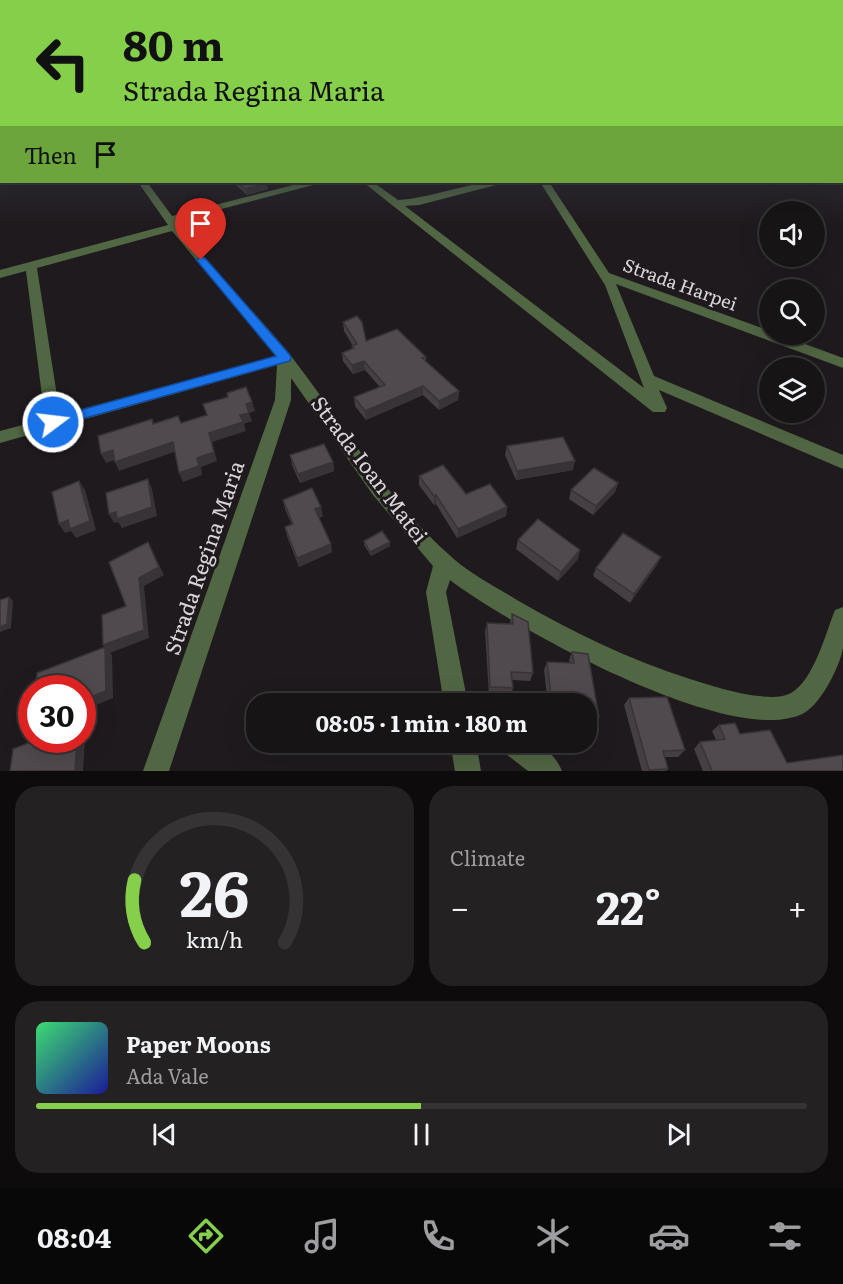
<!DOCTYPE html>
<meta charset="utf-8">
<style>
body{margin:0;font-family:Literata,serif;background:#242123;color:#f1f3f6;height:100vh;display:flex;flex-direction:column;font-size:22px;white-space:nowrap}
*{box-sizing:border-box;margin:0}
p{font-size:20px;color:#9e9ea1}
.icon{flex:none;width:33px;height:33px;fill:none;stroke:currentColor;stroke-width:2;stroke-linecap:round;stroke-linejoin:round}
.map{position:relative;height:771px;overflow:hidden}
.panel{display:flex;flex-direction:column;gap:15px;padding:15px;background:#0d0b0c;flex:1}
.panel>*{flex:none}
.guide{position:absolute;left:0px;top:0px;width:843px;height:183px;box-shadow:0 6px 24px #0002,0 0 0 2px #363335;background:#86cf4b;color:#111;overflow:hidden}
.buttons{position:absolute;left:759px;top:201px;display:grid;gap:12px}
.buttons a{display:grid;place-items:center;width:66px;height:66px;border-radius:50%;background:#171416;box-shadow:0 6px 24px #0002,0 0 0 2px #363335;font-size:30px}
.speed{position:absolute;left:18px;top:675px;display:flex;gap:12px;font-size:30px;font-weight:700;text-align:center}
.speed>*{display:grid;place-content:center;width:78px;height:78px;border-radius:50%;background:#171416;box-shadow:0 6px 24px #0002,0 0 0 2px #363335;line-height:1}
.speed .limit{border:9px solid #d22;background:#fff;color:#111}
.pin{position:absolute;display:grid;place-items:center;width:51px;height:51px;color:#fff;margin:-62px -26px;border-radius:50% 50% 50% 0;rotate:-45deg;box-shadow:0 0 6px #0007}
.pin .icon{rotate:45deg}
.me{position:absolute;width:66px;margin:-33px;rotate:75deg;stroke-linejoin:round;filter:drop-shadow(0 0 4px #0008)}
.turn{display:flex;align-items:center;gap:21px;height:126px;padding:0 24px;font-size:27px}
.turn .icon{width:78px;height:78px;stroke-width:2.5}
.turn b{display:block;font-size:42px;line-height:51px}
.then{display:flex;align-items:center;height:57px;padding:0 24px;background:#0003;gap:12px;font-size:22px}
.big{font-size:45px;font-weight:700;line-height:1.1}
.panel .widget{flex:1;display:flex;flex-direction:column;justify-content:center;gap:9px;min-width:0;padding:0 21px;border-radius:24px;background:#242123}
.panel .dial{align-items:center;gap:0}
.dial svg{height:156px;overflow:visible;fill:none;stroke:#363335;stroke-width:7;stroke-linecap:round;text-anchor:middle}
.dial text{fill:#f1f3f6;stroke:none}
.song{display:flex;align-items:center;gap:18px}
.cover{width:72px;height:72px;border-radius:9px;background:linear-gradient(135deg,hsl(140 70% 55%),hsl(240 70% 35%))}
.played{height:6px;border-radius:3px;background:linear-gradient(90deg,#86cf4b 50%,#363335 50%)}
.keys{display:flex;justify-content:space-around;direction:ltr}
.heat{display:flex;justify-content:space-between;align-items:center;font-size:33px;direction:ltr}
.panel .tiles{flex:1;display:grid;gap:15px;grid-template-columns:1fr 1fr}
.widget:last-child{grid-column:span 2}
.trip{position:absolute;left:246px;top:693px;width:351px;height:60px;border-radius:24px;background:#171416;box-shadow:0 6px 24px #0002,0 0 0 2px #363335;font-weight:700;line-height:60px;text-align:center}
.dock{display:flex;height:96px;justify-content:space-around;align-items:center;background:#090809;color:#9e9ea1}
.dock .icon{width:42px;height:42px}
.dock .selected{color:#86cf4b}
.dock b{font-size:27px;color:#f1f3f6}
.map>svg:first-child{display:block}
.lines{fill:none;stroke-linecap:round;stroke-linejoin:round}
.minor{fill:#516643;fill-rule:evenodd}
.wall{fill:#453f43}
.shaded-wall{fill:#383337}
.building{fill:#50494e;stroke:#383337;stroke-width:1.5}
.route{fill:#1a73e8;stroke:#114b97;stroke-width:1.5}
.labels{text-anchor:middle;stroke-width:6;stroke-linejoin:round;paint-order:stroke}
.street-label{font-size:18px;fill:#d9d5d8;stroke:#1f1a1e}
.near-street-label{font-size:21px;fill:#d9d5d8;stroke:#1f1a1e}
</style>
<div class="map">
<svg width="843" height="771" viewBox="0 0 843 771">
<rect width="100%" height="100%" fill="#1f1a1e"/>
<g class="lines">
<g class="minor">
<path d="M 138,182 L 147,182 L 172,216 L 305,182 L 318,182 L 317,184 L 175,221 C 209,269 254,309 291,356 C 344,424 388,503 455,560 C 474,576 496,587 517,600 C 572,632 628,659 690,679 C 712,686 770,705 791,693 C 814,680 826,632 835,610 L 843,607 C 843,620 843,635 843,648 C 840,666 821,704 804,713 C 734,751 509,625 450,580 L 446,592 L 468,704 L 444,704 L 426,592 L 433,566 L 373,495 L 291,378 L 291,400 L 169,771 L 143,771 L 275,400 L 277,365 L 0,443 L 0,431 L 45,419 L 26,271 L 0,278 L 0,270 L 168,225 ZM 172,231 L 276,356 L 60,415 L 37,268 Z"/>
<path d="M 363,182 L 373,182 L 398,200 C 433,198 466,182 501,182 L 500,184 L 419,205 L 405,206 L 644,388 L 605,285 L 540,182 L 549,182 L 609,273 L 770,331 L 770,334 L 778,334 L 843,358 L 843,368 L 616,284 L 654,376 L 843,455 L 843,469 L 659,390 L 667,408 L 665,412 L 653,412 Z"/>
<path d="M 450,742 L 476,742 L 481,771 L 455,771 Z"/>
<path d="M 499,742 C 525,742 550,742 562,771 L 528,771 L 502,751 Z"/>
</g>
</g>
<g class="wall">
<path d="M 233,182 L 265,182 L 268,189 L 247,195 Z"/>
<path d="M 343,322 L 366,341 L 426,357 L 426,361 L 459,391 L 458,400 L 439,410 L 423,395 L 366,420 L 355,406 L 354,397 L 380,387 L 365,370 L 353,374 L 343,361 L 342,353 L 352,349 L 352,346 L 353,346 L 344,331 Z"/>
<path d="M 507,446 L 573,470 L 516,480 L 505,455 Z"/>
<path d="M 290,455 L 333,462 L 334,471 L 300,483 L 292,465 Z"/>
<path d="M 419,476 L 466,494 L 507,507 L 506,516 L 457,538 L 436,504 L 434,505 L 419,485 Z"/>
<path d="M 618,483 L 615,492 L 593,515 L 569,499 L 571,490 Z"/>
<path d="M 283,500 L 323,516 L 319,518 L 332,552 L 299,567 L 287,536 L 285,527 L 292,525 L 285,509 Z"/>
<path d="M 518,540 L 578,559 L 558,581 L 516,549 Z"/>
<path d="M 364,541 L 390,546 L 371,556 L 364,545 Z"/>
<path d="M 661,557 L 656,566 L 630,603 L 593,576 L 596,568 Z"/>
<path d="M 512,614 L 533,673 L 530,681 L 512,680 L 513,688 L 511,695 L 489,695 L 485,631 L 487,623 L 510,624 Z"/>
<path d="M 572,652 L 599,717 L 595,725 L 586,724 L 586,704 L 548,704 L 544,670 L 547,662 L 570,663 L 569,660 Z"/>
<path d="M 629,698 L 685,750 L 678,757 L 664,757 L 668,769 L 666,771 L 642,771 L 624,705 Z"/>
<path d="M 719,725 L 740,734 L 787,763 L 843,771 L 703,771 L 694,749 L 700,742 L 716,740 L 712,731 Z"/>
</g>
<g class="shaded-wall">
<path d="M 267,183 L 268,189 L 247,195 L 245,189 Z"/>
<path d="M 364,361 L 365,370 L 353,374 L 352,365 Z"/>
<path d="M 423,386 L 423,395 L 366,420 L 365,411 Z"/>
<path d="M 459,391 L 458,400 L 439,410 L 439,401 Z"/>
<path d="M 252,402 L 255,411 L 249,413 L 246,404 Z"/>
<path d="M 249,413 L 252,421 L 244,424 L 246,431 L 212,442 L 217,461 L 201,467 L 202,475 L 183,482 L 179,473 L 197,458 L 209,433 L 240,415 Z"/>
<path d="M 173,442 L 177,451 L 119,471 L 115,462 Z"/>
<path d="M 113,450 L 118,459 L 106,463 L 101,454 Z"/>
<path d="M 575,461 L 573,470 L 516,480 L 517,471 Z"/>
<path d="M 333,462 L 334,471 L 300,483 L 298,474 Z"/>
<path d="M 148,479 L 152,489 L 157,516 L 122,528 L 118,522 L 114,523 L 109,514 L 116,512 Z"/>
<path d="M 79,481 L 85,490 L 96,530 L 76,538 L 71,531 L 65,533 L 59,524 L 68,520 Z"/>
<path d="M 618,483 L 615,492 L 593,515 L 596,506 Z"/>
<path d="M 436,495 L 436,504 L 434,505 L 434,496 Z"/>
<path d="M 321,507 L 323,516 L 317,518 L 315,509 Z"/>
<path d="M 507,507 L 506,516 L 457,538 L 458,529 Z"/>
<path d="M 148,542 L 164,575 L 144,586 L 149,638 L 110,653 L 112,655 L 113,698 L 87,709 L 83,771 L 75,771 L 77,740 L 82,740 L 82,700 L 105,648 L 103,645 L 144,630 L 139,578 Z"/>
<path d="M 390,542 L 390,546 L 371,556 L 370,552 Z"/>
<path d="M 331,544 L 332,552 L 299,567 L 297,558 Z"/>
<path d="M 580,550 L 578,559 L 558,581 L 561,572 Z"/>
<path d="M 661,557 L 656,566 L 630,603 L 634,594 Z"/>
<path d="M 9,597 L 13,601 L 11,628 L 0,632 L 0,627 Z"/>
</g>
<g class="building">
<path d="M 238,182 L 265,182 L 267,183 L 245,189 Z"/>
<path d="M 357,316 L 362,322 L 366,341 L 397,329 L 426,357 L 422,358 L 459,391 L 439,401 L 423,386 L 365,411 L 354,397 L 385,385 L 364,361 L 352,365 L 342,353 L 354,348 L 352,346 L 357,344 L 343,322 Z"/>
<path d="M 246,387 L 252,402 L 246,404 L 249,413 L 240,415 L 243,422 L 209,433 L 214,452 L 197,458 L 199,466 L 179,473 L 173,442 L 115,462 L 113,450 L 101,454 L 98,436 L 152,419 L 153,424 L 178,416 L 181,423 L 207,415 L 203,404 L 228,397 L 227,393 Z"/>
<path d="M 563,437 L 575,461 L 517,471 L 507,446 Z"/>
<path d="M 324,444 L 333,462 L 298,474 L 290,455 Z"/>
<path d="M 443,465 L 466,494 L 490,484 L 507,507 L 458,529 L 436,495 L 434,496 L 419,476 Z"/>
<path d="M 594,468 L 618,483 L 596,506 L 571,490 Z"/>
<path d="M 148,479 L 152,507 L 117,519 L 116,512 L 109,514 L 106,493 Z"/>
<path d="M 79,481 L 90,521 L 70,529 L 68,520 L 59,524 L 52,492 Z"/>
<path d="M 312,488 L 321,507 L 315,509 L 331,544 L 297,558 L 285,527 L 293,524 L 283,500 Z"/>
<path d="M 538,519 L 580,550 L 561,572 L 518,540 Z"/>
<path d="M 382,531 L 390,542 L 370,552 L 364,541 Z"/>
<path d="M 623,533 L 661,557 L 634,594 L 596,568 Z"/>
<path d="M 148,542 L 159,567 L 139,578 L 144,630 L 103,645 L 102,615 L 126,606 L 109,562 Z"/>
<path d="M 9,597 L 7,624 L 0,627 L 0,600 Z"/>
<path d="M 512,614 L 528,622 L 533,673 L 511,672 L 513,688 L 490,687 L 487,623 L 513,624 Z"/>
<path d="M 105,647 L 106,691 L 82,700 L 82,688 L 36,688 L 37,673 Z"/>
<path d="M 572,652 L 588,654 L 599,717 L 586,717 L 586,704 L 552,704 L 547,662 L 574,663 Z"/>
<path d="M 667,697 L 685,750 L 663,751 L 668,769 L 649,770 L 629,698 Z"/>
<path d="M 735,723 L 740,734 L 770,730 L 787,763 L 843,755 L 843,771 L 712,771 L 700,742 L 725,739 L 719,725 Z"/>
<path d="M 33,740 L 77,740 L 75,771 L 10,771 L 13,749 L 33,741 Z"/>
</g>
<linearGradient id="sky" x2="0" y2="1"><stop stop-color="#110e10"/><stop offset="0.52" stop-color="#3c3e4c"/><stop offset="1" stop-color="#3c3e4c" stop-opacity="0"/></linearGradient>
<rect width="843" height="223" fill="url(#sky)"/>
<path class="route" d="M 201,257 L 205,258 L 290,355 L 291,358 L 290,361 L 53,427 L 48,426 L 45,422 L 48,419 L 276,356 L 198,262 L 196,260 Z"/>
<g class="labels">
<g class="street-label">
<text transform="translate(680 285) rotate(20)" y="6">Strada Harpei</text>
</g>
<g class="near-street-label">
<text transform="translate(369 470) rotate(53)" y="7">Strada Ioan Matei</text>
<text transform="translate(205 558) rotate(-71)" y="7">Strada Regina Maria</text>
</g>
</g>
</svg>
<div class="buttons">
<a><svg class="icon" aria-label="sound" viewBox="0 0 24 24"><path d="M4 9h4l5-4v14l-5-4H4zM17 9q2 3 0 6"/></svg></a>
<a><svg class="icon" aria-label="search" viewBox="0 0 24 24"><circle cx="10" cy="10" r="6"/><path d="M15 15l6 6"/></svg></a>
<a><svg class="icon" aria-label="layers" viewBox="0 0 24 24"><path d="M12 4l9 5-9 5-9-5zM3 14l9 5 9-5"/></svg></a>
</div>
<div class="speed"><div class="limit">30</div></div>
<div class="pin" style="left:201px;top:260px;background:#d93025"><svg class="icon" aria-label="arrive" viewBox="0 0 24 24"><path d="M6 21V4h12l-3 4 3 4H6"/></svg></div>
<svg class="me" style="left:53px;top:422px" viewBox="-20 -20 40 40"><circle r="17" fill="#1a73e8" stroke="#fff" stroke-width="3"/><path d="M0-11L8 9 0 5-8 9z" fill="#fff"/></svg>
<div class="trip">08:05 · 1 min · 180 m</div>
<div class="guide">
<div class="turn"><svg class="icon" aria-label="left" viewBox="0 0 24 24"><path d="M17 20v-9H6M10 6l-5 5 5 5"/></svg><div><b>80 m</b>Strada Regina Maria</div></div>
<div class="then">Then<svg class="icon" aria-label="arrive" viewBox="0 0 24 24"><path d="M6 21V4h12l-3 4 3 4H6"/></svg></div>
</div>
</div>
<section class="panel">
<div class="tiles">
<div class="widget dial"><svg viewBox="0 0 100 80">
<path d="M14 69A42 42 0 1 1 86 69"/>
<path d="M14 69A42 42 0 0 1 9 37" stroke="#86cf4b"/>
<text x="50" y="56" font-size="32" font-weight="700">26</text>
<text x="50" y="72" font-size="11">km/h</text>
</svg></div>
<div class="widget"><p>Climate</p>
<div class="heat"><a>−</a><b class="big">22°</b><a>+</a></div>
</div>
<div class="widget">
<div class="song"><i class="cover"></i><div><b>Paper Moons</b><p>Ada Vale</p></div></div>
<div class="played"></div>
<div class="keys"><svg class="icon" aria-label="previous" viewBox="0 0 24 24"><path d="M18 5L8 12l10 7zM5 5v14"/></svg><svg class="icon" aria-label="pause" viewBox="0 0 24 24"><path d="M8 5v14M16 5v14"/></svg><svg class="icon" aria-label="next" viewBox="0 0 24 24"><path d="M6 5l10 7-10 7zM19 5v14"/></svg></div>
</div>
</div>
</section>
<nav class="dock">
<b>08:04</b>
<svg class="icon selected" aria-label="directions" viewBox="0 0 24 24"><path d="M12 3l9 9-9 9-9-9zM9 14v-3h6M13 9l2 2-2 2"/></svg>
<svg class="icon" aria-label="music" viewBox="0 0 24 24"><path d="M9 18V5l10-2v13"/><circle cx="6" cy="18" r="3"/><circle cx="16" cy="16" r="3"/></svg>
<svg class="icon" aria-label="phone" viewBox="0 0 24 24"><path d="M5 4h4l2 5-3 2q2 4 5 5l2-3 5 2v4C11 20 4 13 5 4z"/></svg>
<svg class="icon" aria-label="climate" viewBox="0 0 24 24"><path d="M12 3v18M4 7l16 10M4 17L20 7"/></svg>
<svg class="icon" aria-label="car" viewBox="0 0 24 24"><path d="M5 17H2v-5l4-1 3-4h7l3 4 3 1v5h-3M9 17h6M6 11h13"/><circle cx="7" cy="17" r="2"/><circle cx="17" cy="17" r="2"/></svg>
<svg class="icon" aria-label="filters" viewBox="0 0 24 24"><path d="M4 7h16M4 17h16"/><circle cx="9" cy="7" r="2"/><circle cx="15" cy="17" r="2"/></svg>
</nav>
